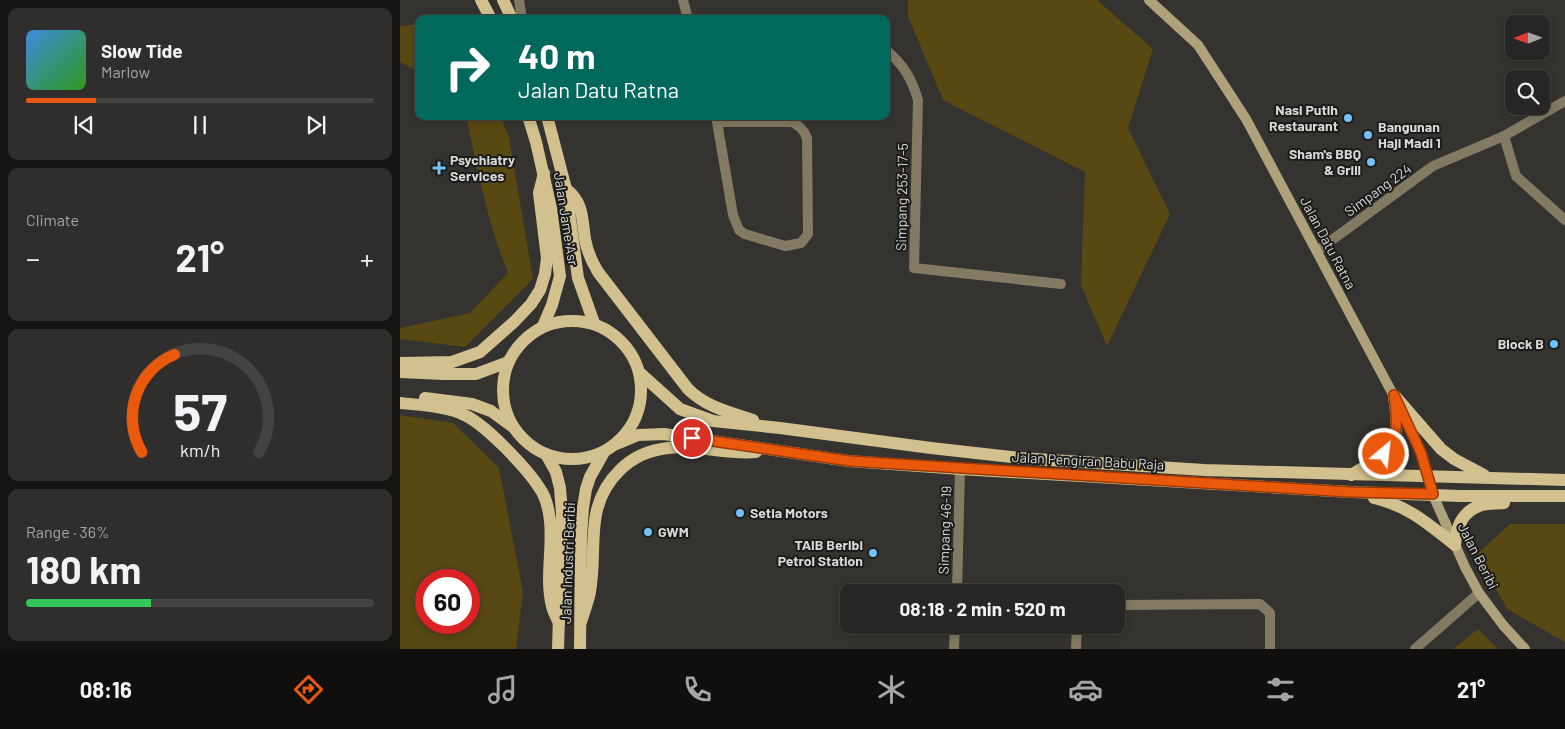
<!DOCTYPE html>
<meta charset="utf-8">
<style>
body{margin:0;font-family:Barlow,sans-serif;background:#2f2e2c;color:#f1f3f6;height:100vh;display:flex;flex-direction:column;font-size:19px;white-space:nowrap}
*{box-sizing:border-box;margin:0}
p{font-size:16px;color:#a4a5a6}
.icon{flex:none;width:28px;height:28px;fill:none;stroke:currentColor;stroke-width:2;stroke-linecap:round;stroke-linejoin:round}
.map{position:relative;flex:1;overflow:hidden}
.side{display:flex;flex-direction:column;gap:8px;padding:8px;background:#151514;width:400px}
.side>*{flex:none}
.hud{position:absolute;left:15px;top:15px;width:475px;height:105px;border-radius:10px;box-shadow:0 2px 8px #0003,0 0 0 1px #434341;background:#00695c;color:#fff;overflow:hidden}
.needle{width:32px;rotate:269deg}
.controls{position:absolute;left:1105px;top:15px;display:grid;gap:10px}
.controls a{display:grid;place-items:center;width:45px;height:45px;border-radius:10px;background:#272624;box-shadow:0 2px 8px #0003,0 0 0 1px #434341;font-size:25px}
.speed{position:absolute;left:15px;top:569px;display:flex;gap:10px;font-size:25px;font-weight:700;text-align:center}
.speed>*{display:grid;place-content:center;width:65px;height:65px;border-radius:50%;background:#272624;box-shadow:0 2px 8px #0003,0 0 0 1px #434341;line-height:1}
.speed .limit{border:8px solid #d22;background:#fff;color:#111}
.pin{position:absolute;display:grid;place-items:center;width:42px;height:42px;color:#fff;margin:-21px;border:2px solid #fff;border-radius:50%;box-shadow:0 1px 5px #0007}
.me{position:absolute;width:55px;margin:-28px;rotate:28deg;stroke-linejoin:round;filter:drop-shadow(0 0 4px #0008)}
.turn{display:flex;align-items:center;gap:18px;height:105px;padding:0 20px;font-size:22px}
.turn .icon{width:65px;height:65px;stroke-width:2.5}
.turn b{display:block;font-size:35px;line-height:42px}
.big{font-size:38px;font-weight:700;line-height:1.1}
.side .card{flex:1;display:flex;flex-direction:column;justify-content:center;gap:8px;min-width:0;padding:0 18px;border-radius:10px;background:#2f2e2c}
.side .dial{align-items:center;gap:0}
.dial svg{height:130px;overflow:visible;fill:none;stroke:#434341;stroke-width:7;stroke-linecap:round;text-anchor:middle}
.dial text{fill:#f1f3f6;stroke:none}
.song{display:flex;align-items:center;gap:15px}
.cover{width:60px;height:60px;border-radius:8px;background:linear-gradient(135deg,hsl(210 70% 55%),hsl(110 70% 35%))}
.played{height:5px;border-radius:2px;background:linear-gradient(90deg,#ea580c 20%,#434341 20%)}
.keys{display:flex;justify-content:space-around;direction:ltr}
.heat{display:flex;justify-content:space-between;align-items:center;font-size:28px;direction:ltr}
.charge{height:8px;border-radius:4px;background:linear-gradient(90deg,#34c759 36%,#434341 0)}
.trip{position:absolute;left:440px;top:584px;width:285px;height:50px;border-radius:10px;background:#272624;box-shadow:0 2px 8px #0003,0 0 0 1px #434341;font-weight:700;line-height:50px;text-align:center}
.menu{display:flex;height:80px;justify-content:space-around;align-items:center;background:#100f0e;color:#a4a5a6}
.menu .icon{width:35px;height:35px}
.menu .on{color:#ea580c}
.menu b{font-size:22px;color:#f1f3f6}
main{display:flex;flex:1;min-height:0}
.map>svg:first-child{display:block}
.green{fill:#584812;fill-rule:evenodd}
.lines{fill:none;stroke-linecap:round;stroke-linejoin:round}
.minor{stroke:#827a62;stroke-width:10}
.tertiary{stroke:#827a62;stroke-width:10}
.secondary{stroke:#afa27b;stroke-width:10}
.primary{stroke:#d2c18e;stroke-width:12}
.route-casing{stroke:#983908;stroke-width:12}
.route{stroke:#ea580c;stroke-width:9}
.poi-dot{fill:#73c1f5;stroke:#1b1b1a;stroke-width:2}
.labels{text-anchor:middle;stroke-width:4;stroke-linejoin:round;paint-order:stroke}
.poi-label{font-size:14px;font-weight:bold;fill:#dad9d7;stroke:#1b1b1a;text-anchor:end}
.street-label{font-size:14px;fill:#dad9d7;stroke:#1b1b1a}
</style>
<main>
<section class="side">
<div class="card">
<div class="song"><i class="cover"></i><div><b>Slow Tide</b><p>Marlow</p></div></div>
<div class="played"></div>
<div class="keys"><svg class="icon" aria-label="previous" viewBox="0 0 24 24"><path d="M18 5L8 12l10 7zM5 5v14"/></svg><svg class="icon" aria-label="pause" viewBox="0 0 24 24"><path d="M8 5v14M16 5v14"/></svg><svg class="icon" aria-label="next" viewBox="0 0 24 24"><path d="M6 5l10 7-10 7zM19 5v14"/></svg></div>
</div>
<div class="card"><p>Climate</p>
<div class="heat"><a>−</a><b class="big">21°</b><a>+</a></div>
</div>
<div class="card dial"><svg viewBox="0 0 100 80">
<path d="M14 69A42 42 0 1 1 86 69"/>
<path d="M14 69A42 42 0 0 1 34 9" stroke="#ea580c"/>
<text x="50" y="56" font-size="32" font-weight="700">57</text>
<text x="50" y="72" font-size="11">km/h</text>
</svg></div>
<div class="card"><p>Range · 36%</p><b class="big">180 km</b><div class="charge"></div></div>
</section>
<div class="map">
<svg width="1165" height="649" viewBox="0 0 1165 649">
<rect width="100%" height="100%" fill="#343330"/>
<g class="green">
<path d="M 508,0 L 697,0 L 753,49 L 728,128 L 770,214 L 707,346 L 681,285 L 685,172 L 543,100 L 508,16 Z"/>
<path d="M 19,24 L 19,72 L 0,62 L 0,26 Z"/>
<path d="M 66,116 L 100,116 L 109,137 L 133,279 L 65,347 L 0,339 L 0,328 L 70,313 L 108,273 C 87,222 78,170 66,116 Z"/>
<path d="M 0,415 L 53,423 L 99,468 L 123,592 L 116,649 L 0,649 ZM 26,580 L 69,580 L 69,622 L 26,622 Z"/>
<path d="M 1110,524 L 1165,524 L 1165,642 L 1107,609 L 1077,554 Z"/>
<path d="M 1078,629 L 1098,649 L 1053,649 Z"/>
</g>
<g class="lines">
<g class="minor">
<path d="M 119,0 L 122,19"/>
<path d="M 283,0 L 288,19"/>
<path d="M 486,50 C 503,64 512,79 518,100 L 514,268 L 661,284"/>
<path d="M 316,116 L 333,215 L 339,230 L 345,234 L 385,246 L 401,243 L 408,234 L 407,138 C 404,130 400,126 392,122 L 318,122"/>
<path d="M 1104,136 L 1116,176 L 1165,220"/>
<path d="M 917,251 L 1033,166 L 1104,136 L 1165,101"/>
<path d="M 716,605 L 860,604 L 870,613 L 870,649"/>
<path d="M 676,649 L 677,625"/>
<path d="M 1015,649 L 1079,593"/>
</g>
<g class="tertiary">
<path d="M 557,592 L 560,469"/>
<path d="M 554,649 L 555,625"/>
</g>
<path class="secondary" d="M 749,0 L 798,45 L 846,119 L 1012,430 L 1029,477 L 1033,495 L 1065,567 L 1079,593 L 1103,625 L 1125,649"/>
<g class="primary">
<path d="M 81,0 L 91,19"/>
<path d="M 103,0 L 112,19"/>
<path d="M 128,116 L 136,142 L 151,208 L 160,276 L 152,305 L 143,326"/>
<path d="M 147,116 L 166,189 L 178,278 L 194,323"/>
<path d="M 166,189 C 184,202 182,220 185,239 C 187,251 192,262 198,272 L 288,389 C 306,407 329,412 353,420"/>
<circle cx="172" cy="390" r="69"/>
<path d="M 0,363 L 52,362 L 80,352 L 115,321 L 131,304 L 140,290 L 145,274 L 147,258 L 139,193 L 144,173"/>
<path d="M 0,372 L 44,374 L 76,374 L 108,362"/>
<path d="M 240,373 L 280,409 L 313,421 L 380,428 L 531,448 L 620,458 L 804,470 L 1165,480"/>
<path d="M 994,395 L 1041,449 L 1054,459 L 1084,475"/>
<path d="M 25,398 L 72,404 L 91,411 L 113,427"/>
<path d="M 0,403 C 20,405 42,406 60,413 C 83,421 130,471 142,492 C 147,501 149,511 150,521 C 153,549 145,579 152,606 C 153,612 157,618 159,623"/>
<path d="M 214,445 L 238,435 L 264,434 L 449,461 L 560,469 L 951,492 L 1060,496 L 1165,496"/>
<path d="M 146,454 L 156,472 L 160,488 L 162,513 L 158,649"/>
<path d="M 951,475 C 991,451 1002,446 994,397"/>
<path d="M 974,498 C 1009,506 1028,524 1055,545"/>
<path d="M 1055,545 C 1056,528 1062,512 1079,506 C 1087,503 1096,504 1104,503"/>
<path d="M 181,622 C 184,612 188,602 190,592 C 198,547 183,506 220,470 C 233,457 250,450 268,448 C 297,444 326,455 356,452"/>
<path d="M 180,649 L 181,537 L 183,508 L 186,489 L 190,477 L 204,452"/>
</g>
</g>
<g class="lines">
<g class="route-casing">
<path id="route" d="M 292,438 L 450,461 L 950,492 L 1033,494 L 1021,453 L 994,395 C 997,418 1000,435 984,454"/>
</g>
<use href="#route" class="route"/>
</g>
<g class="poi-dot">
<circle cx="948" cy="118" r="5"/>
<circle cx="968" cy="135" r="5"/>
<circle cx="971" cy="162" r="5"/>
<path d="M36.5 160.5h5v5h5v5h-5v5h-5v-5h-5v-5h5z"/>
<circle cx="1154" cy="344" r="5"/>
<circle cx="340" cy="513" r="5"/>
<circle cx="248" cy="532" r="5"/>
<circle cx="473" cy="553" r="5"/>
</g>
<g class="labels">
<g class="poi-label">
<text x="938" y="115">Nasi Putih<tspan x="938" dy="16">Restaurant</tspan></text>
<text x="978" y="132" text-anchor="start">Bangunan<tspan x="978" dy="16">Haji Madi 1</tspan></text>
<text x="961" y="159">Sham's BBQ<tspan x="961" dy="16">&amp; Grill</tspan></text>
<text x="50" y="165" text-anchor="start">Psychiatry<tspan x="50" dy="16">Services</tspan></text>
<text x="1144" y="349">Block B</text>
<text x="350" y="518" text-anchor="start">Setia Motors</text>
<text x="258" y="537" text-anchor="start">GWM</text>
<text x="463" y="550">TAIB Beribi<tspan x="463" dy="16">Petrol Station</tspan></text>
</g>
<g class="street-label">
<text transform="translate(978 190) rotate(-36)" y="5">Simpang 224</text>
<text transform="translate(502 197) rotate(-89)" y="5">Simpang 253-17-5</text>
<text transform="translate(166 219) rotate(81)" y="5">Jalan Jame 'Asr</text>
<text transform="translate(928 243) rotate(62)" y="5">Jalan Datu Ratna</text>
<text transform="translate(688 461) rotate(3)" y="5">Jalan Pengiran Babu Raja</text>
<text transform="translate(545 530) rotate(-88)" y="5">Simpang 46-19</text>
<text transform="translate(1078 556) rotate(63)" y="5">Jalan Beribi</text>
<text transform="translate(168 563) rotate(-88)" y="5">Jalan Industri Beribi</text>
</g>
</g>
</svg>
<div class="controls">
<a><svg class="needle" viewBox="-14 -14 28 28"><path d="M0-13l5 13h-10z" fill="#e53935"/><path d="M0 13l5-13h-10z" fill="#a4a5a6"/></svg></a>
<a><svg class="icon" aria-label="search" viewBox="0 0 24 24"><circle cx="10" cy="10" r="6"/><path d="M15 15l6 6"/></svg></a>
</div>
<div class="speed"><div class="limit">60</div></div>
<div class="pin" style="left:292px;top:438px;background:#d93025"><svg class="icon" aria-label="arrive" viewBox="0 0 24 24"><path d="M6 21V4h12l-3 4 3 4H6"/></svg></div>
<svg class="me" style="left:984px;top:454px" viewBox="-20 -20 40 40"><circle r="17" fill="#ea580c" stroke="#fff" stroke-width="3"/><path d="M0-11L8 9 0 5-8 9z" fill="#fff"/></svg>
<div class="trip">08:18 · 2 min · 520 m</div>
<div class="hud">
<div class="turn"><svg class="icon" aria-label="right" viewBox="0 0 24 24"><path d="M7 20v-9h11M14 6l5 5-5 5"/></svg><div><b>40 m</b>Jalan Datu Ratna</div></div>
</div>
</div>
</main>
<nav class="menu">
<b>08:16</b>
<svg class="icon on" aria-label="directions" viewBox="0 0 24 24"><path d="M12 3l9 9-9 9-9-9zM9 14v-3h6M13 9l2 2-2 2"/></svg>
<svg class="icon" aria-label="music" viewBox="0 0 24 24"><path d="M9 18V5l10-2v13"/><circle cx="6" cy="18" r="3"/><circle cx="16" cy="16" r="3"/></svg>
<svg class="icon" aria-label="phone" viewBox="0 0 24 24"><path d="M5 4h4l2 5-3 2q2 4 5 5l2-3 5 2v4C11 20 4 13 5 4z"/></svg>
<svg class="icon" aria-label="climate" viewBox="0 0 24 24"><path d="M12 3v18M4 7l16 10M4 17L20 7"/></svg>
<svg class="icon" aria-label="car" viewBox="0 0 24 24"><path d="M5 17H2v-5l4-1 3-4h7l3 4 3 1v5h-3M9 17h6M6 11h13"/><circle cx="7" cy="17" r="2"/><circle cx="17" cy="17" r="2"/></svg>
<svg class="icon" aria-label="filters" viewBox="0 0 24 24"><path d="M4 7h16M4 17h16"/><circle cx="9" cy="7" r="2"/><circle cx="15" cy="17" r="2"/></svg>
<b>21°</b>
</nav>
